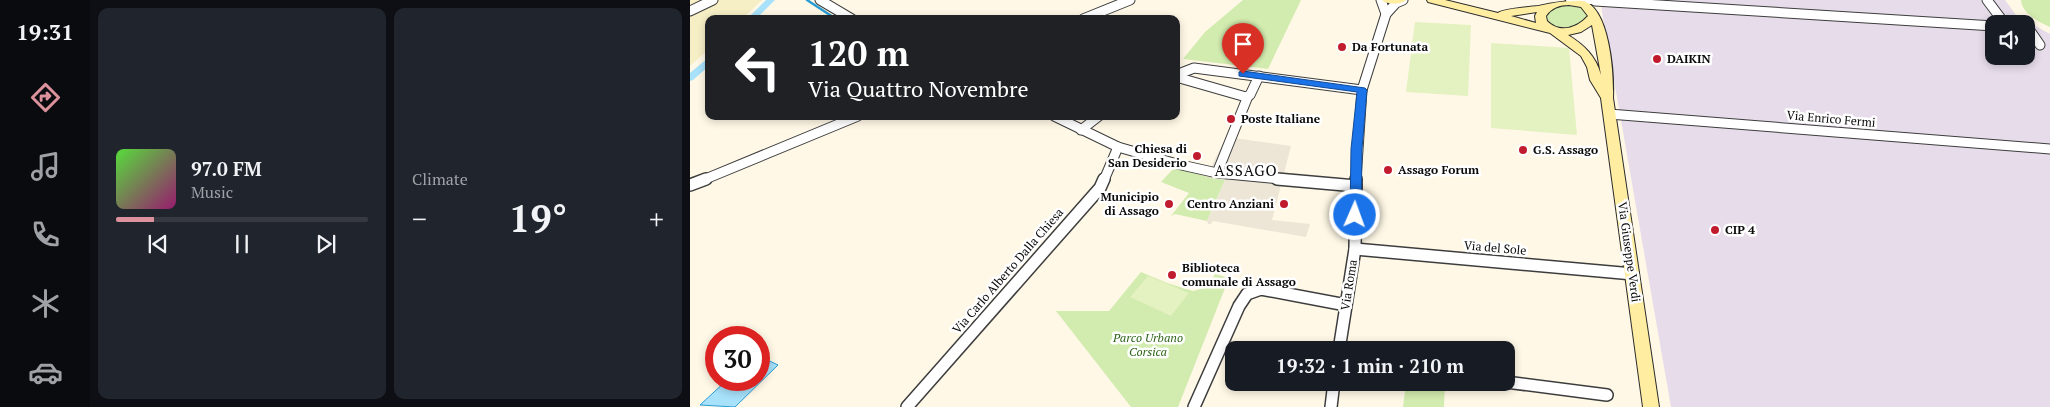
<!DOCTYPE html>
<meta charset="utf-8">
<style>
body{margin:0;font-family:"PT Serif",serif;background:#20242c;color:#f1f3f6;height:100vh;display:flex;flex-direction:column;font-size:19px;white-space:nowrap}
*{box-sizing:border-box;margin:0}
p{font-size:16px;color:#9ea1a6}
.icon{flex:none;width:28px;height:28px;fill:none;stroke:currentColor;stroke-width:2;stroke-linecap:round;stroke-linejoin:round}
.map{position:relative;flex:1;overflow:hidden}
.details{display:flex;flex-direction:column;gap:8px;padding:8px;background:#0d0f14;width:600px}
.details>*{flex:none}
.top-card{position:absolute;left:15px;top:15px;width:475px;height:105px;border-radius:10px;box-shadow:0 2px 8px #0003;background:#202124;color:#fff;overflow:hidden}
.buttons{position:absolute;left:1295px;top:15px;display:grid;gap:10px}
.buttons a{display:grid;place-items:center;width:50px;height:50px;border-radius:10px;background:#171b24;box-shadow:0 2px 8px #0003;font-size:25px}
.speed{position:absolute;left:15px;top:326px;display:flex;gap:10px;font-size:25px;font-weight:700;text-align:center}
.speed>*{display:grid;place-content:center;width:65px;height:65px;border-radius:50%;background:#171b24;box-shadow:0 2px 8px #0003;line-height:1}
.speed .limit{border:8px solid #d22;background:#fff;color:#111}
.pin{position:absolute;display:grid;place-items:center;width:42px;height:42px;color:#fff;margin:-51px -21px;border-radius:50% 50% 50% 0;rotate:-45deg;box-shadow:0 0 5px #0007}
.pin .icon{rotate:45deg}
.me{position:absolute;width:55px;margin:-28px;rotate:2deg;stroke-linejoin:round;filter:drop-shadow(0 0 4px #0008)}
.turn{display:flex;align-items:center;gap:18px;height:105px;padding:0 20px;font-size:22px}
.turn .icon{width:65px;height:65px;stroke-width:2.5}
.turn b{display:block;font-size:35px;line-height:42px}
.big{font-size:38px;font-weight:800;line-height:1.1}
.details .card{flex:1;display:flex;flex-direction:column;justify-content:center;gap:8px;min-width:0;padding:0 18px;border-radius:10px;background:#20242c}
.song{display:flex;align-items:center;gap:15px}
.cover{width:60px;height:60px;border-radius:8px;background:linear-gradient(135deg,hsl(110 70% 55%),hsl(320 70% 35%))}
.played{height:5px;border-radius:2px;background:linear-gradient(90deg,#db929c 15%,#363941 15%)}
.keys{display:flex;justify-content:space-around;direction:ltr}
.heat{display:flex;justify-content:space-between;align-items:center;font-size:28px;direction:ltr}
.details .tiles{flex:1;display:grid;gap:8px;grid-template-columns:repeat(2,1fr)}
.trip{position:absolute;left:535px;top:341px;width:290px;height:50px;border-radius:10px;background:#171b24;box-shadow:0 2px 8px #0003;font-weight:800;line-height:50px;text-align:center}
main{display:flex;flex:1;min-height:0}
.menu{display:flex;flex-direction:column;width:90px;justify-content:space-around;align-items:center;background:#090b0e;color:#9ea1a6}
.menu .icon{width:35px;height:35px}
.menu .selected{color:#db929c}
.menu b{font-size:22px;color:#f1f3f6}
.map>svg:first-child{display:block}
.industrial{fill:#e7dcea;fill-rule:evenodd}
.farmland{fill:#f6eec5}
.green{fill:#d2ebae}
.pitch{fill:#e4f1c1}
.plaza{fill:#ede6d7}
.water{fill:#a7e1fa;stroke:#2a9dd5}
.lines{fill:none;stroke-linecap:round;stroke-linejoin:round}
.stream{stroke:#2a9dd5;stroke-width:2.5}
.canal{fill:#a7e1fa;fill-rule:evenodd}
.minor-far1-casing{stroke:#3d3d3d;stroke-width:11}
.minor-casing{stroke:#3d3d3d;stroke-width:14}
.tertiary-casing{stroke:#3d3d3d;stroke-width:3}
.secondary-casing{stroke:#2c2c2c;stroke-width:2}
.minor-far1{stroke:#fff;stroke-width:9}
.minor{stroke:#fff;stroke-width:11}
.tertiary{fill:#fff;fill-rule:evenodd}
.secondary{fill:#ffeea1;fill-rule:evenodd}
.route{fill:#1a73e8;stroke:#114b97}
.poi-dot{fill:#c11b2e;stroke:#fff;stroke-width:2}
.labels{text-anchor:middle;stroke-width:5;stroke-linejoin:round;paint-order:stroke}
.poi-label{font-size:12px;font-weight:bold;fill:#0a0a0a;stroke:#fff;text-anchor:start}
.street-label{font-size:12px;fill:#0a0a0a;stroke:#fff}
.park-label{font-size:12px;font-style:italic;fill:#2d6418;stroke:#fff}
.quarter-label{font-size:15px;letter-spacing:1px;fill:#0a0a0a;stroke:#fff}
</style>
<main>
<nav class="menu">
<b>19:31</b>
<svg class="icon selected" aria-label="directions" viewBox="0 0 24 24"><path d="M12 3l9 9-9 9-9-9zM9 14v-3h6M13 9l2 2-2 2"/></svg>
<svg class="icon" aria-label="music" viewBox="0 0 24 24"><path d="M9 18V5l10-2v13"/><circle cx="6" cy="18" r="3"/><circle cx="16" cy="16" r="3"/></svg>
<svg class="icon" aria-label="phone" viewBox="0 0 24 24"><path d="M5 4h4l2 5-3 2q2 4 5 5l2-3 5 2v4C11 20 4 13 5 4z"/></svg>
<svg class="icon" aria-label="climate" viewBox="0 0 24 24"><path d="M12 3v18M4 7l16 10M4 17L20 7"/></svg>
<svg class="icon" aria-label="car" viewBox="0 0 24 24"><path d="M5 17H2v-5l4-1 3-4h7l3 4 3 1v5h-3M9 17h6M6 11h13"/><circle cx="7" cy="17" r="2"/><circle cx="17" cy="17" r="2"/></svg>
</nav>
<section class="details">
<div class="tiles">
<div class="card">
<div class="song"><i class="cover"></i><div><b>97.0 FM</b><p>Music</p></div></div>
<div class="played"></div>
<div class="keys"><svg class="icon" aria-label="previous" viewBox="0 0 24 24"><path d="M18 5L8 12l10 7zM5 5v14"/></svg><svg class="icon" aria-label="pause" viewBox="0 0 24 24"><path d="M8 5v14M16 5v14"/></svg><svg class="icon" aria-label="next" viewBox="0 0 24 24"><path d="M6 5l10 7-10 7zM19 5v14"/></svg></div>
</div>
<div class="card"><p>Climate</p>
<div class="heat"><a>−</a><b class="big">19°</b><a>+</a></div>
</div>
</div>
</section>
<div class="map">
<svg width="1360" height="407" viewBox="0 0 1360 407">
<rect width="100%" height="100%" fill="#fff8e6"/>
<path class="industrial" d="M 910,0 L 1315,0 L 1326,15 L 1360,34 L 1360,407 L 981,407 ZM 1304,24 L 1336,24 L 1336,56 L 1304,56 Z"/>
<path class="farmland" d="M 0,0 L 72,0 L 52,19 L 19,19 L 19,49 L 0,66 Z"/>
<g class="green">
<path d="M 553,0 L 611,0 L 578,69 L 493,59 L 515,32 Z"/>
<path d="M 1331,0 L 1360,0 L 1360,27 C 1349,22 1332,14 1331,0 Z"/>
<path d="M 871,4 L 889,5 L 898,13 L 898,19 C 881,28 874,33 856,22 L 854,14 Z"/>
<path d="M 484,168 L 515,176 L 535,180 L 517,221 L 485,214 L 481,216 L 499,193 L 471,182 Z"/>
<path d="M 451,272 L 477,283 L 503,291 L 518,287 L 525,274 L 539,278 L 488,407 L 441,407 L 366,311 L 419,311 Z"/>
<path d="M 716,382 L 755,383 L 754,407 L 713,407 Z"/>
</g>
<g class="pitch">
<path d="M 725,22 L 781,25 L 778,96 L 716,92 Z"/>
<path d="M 801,43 L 879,48 L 887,135 L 801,128 Z"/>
<path d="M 458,276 L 499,293 L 481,316 L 440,297 Z"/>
</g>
<path class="plaza" d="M 536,137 L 601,146 L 582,220 L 620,224 L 616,237 L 523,221 L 521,224 L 518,224 L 517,221 L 535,180 L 521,178 L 449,156 L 520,169 Z"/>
<path class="water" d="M 69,356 L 88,365 L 45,407 L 10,405 L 37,380 L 69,380 Z"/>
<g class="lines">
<path class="stream" d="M 117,0 L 146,19"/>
<g class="canal">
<path d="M 76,0 L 85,0 L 66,19 L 57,19 Z"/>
<path d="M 19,57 L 19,66 L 3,80 L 0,81 L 0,73 Z"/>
</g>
<g class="minor-far1-casing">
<g id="minor-far1">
<path d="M 130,0 L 162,19"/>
<path d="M 691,0 L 696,14"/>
<path d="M 1297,0 L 1315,24"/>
<path d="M 905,1 L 1304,26"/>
<path d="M 0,11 L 23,0"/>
<path d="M 393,19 L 440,0"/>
<path d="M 1336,29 L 1339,29 L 1350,45"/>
<path d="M 486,75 L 504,68 L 672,90"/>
<path d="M 486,77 L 556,97 L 560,95 L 569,76"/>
<path d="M 919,114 L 1360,149"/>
<path d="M 364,116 L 428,147 L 487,164 L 527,173 L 600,180"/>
<path d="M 391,130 L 409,116"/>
<path d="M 527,173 L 558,96"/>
<path d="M 13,180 L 168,116"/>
<path d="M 414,180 L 428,147"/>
<path d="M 666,180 L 672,90 L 696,14 L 706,3 L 713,0"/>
</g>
</g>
<g class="minor-casing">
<g id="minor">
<path d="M 587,179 L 666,186"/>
<path d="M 0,185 L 16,179"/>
<path d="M 665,249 L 943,274"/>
<path d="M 649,350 L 665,249 L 666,179"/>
<path d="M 816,382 L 917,395"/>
<path d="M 217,407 L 410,188 L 414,179"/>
<path d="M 504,407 L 549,306 L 557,294 L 571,289 L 656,305"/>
<path d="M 641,407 L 644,382"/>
</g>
</g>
<g class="tertiary-casing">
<path id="tertiary" d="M 876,0 L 909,0 L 910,1 L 905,4 L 880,4 L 877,3 Z"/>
</g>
<g class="secondary-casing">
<g id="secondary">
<path d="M 692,0 L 716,0 C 711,5 697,5 692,0 Z"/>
<path d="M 737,0 L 755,0 L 808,13 C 812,9 839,7 848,6 C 863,3 877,0 893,1 C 920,8 924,75 923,98 L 969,407 L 953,407 L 911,98 L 900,80 L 897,67 L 891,56 L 860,33 L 738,2 ZM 879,5 L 891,7 L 898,16 C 887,28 870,34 857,21 L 856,16 C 861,8 870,5 879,5 ZM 847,12 L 845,16 L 846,23 L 821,16 ZM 902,25 L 911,75 C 906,56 894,45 878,35 L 891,32 Z"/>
</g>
</g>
<use href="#minor-far1" class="minor-far1"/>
<use href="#minor" class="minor"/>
<use href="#tertiary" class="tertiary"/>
<use href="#secondary" class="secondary"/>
</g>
<path class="route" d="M 553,71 L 675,88 L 677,90 L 672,149 L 671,215 L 669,218 L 661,218 L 660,215 L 661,149 L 667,92 L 549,76 L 549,72 Z"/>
<g class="poi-dot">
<circle cx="652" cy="47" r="5"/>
<circle cx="967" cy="59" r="5"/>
<circle cx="541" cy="119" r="5"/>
<circle cx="833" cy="150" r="5"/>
<circle cx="507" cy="156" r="5"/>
<circle cx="698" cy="170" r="5"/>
<circle cx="479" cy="204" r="5"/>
<circle cx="594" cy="204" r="5"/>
<circle cx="1025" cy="230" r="5"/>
<circle cx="482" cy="275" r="5"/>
</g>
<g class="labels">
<g class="poi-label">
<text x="662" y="51">Da Fortunata</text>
<text x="977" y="63">DAIKIN</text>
<text x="551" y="123">Poste Italiane</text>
<text x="497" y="153" text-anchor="end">Chiesa di<tspan x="497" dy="14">San Desiderio</tspan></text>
<text x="843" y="154">G.S. Assago</text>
<text x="708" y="174">Assago Forum</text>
<text x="469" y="201" text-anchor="end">Municipio<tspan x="469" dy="14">di Assago</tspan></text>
<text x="584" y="208" text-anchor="end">Centro Anziani</text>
<text x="1035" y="234">CIP 4</text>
<text x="492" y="272">Biblioteca<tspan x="492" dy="14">comunale di Assago</tspan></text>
</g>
<g class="street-label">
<text transform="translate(1141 119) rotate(5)" y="4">Via Enrico Fermi</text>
<text transform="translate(805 248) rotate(5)" y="4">Via del Sole</text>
<text transform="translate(939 252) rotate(82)" y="4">Via Giuseppe Verdi</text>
<text transform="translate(318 271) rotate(-49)" y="4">Via Carlo Alberto Dalla Chiesa</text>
<text transform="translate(659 285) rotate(-81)" y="4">Via Roma</text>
</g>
<g class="park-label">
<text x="458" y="342">Parco Urbano<tspan x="458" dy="14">Corsica</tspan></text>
</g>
<g class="quarter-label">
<text x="556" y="176">ASSAGO</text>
</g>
</g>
</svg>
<div class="buttons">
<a><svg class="icon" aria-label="sound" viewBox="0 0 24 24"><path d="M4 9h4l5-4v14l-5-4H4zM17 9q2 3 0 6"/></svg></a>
</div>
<div class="speed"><div class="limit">30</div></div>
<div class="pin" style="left:553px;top:74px;background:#d93025"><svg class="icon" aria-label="arrive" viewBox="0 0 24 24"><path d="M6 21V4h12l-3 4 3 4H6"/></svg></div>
<svg class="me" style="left:665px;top:215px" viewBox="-20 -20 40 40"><circle r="17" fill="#1a73e8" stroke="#fff" stroke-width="3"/><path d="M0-11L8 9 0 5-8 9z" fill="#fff"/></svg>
<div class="trip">19:32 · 1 min · 210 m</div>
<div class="top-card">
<div class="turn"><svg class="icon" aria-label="left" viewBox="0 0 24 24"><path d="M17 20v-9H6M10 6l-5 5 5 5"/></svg><div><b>120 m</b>Via Quattro Novembre</div></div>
</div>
</div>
</main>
